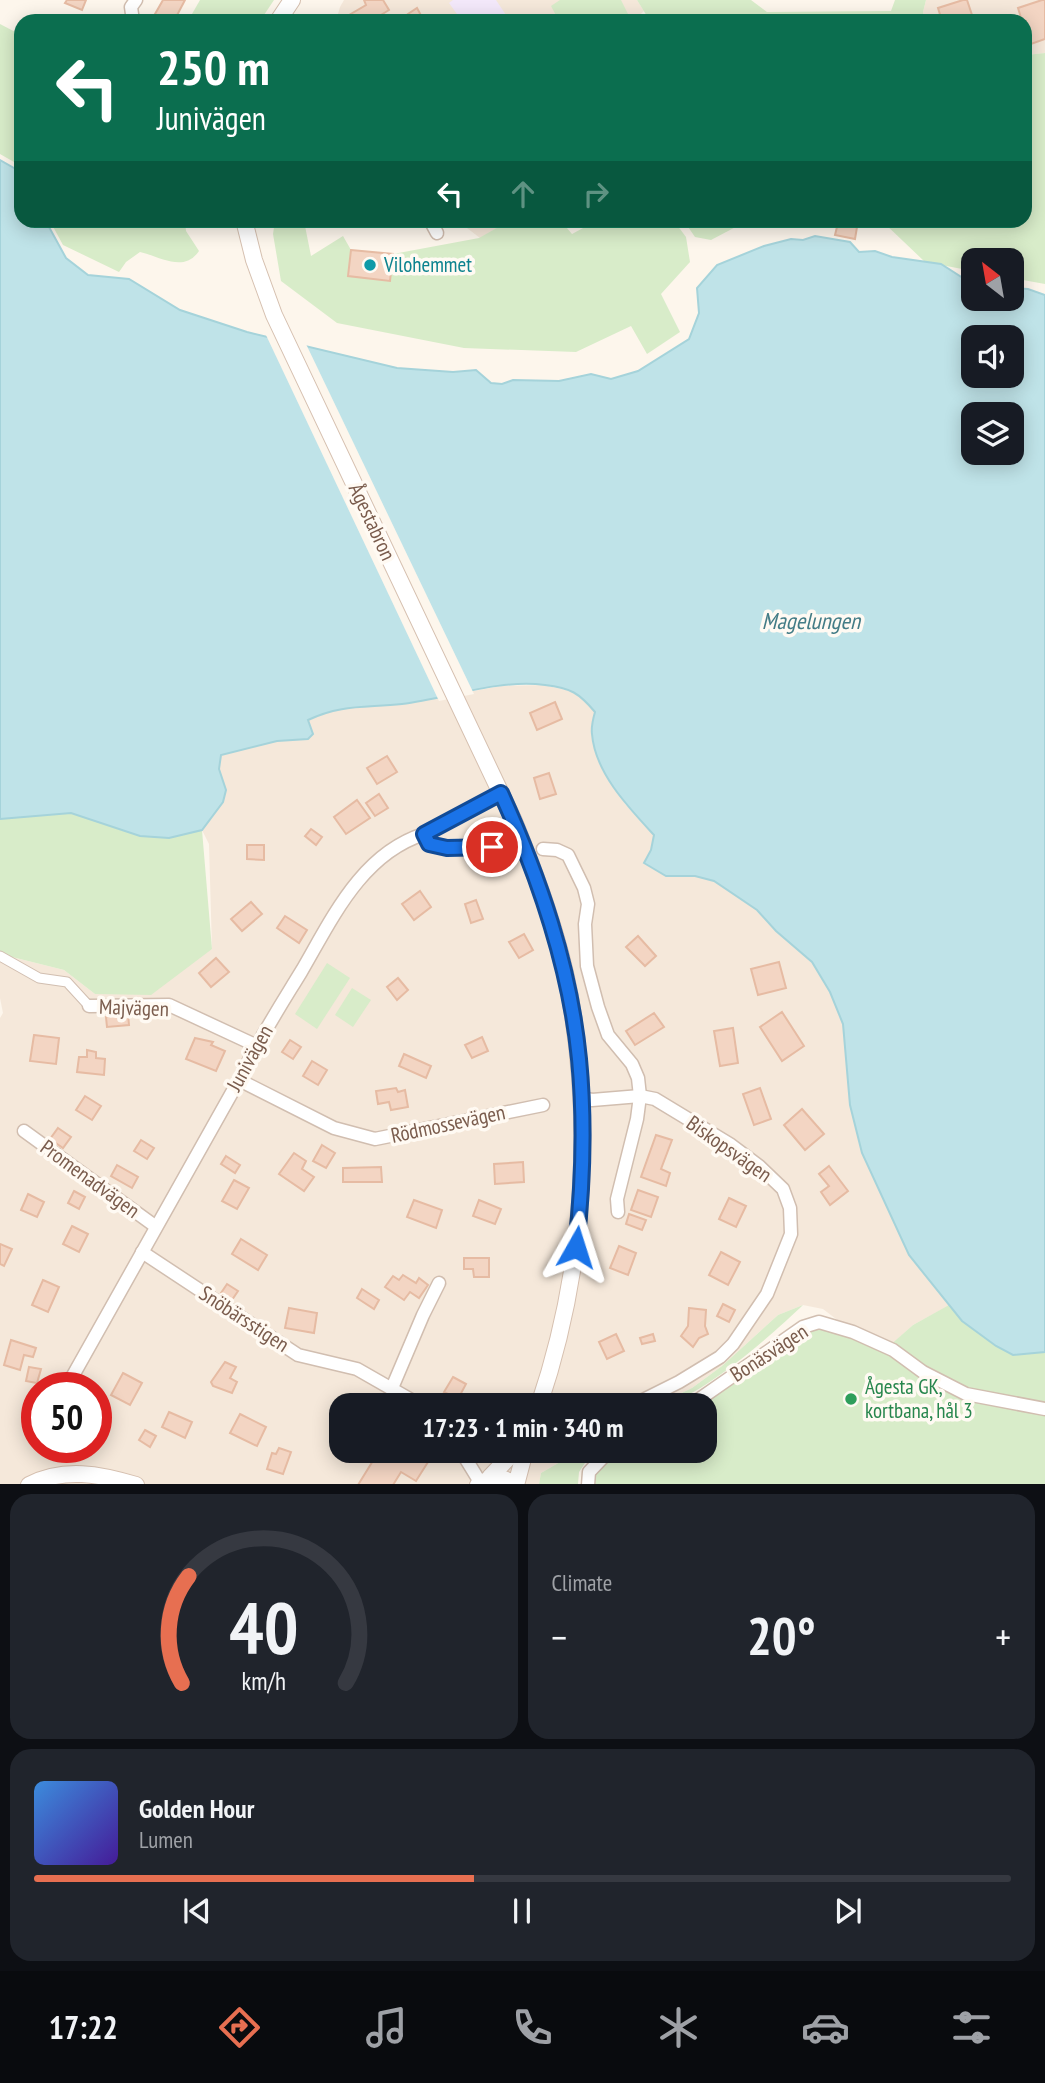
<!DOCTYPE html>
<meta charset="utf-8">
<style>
body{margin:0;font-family:"PT Sans Narrow",sans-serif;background:#20242c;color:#f1f3f6;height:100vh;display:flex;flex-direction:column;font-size:26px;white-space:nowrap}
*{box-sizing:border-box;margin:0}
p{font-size:23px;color:#9ea1a6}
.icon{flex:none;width:38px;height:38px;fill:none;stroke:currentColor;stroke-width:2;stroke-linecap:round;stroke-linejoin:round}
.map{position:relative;height:1484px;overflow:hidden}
.sheet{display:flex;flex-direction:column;gap:10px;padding:10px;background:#0d0f14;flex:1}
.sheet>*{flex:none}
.guide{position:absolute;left:14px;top:14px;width:1018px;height:214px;border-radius:21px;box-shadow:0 4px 18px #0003;background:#0b6e4f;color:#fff;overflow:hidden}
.needle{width:46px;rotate:329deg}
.fabs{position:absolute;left:961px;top:248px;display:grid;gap:14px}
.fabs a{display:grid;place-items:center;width:63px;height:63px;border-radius:14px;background:#171b24;box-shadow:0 4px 18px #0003;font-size:35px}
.speed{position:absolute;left:21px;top:1372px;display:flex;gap:14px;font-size:35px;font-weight:700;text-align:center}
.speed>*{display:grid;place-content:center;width:91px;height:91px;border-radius:50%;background:#171b24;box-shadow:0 4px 18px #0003;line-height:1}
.speed .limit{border:10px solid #d22;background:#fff;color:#111}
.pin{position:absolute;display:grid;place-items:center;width:60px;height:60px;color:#fff;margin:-30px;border:4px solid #fff;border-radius:50%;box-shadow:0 2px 7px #0007}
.me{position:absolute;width:77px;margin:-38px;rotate:6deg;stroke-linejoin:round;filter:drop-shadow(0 0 5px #0008)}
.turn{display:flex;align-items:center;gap:24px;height:147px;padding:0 28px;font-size:32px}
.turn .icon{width:91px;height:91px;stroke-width:2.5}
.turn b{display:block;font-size:49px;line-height:60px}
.lanes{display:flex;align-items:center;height:66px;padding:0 28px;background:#0003;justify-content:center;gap:35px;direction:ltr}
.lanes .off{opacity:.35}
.big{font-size:52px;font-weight:800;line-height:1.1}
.sheet .tile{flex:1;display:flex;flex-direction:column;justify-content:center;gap:10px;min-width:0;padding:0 24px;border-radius:21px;background:#20242c}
.sheet .dial{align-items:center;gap:0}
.dial svg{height:182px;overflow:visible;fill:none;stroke:#363941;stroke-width:7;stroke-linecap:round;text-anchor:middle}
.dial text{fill:#f1f3f6;stroke:none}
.song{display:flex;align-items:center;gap:21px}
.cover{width:84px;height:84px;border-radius:10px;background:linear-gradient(135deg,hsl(210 70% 55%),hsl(260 70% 35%))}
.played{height:7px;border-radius:4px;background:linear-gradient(90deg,#e76f51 45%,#363941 45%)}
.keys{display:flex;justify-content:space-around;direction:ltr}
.heat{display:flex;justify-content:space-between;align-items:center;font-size:38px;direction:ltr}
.sheet .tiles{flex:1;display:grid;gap:10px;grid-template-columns:1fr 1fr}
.tile:last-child{grid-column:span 2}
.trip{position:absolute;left:329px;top:1393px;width:388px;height:70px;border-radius:21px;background:#171b24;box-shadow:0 4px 18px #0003;font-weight:800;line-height:70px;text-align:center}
.dock{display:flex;height:112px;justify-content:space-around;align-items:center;background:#090b0e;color:#9ea1a6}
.dock .icon{width:49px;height:49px}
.dock .on{color:#e76f51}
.dock b{font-size:32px;color:#f1f3f6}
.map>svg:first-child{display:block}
.residential{fill:#f5e8da;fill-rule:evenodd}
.education{fill:#f3e8fa}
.green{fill:#d8ecc9}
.water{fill:#bfe3e8;stroke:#a5d3da;stroke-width:2;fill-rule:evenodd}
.pier{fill:#fdf6ec}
.building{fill:#f3d5c3;stroke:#e6bba3;stroke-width:2}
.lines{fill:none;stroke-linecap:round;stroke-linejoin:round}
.pedestrian-casing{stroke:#d1beb0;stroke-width:11}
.minor-casing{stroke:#d1beb0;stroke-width:15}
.secondary-casing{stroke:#d6c0b0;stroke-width:18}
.pedestrian{stroke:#fff;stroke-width:9}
.minor{stroke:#fff;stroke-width:12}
.secondary{stroke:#fff;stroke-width:16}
.route-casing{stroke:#114b97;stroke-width:18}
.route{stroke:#1a73e8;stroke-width:12}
.culture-dot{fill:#0f9aa8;stroke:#fffaf3;stroke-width:2.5}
.leisure-dot{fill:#2e9e5b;stroke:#fffaf3;stroke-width:2.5}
.labels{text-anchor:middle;stroke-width:7;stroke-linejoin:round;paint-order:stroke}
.culture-label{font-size:21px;fill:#0d838f;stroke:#fffaf3;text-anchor:start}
.street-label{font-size:21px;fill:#7a5c4d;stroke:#fffaf3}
.leisure-label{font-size:21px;fill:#27864d;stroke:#fffaf3;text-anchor:start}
.water-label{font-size:23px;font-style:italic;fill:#437c86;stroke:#fffaf3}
</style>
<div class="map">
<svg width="1045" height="1485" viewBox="0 0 1045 1485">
<rect width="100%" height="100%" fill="#fdf6ec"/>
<g class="residential">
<path d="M 344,0 L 637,0 L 644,11 L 633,21 L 336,21 L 340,7 Z"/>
<path d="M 926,0 L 1045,0 L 1045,53 L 1026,55 L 1026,21 L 925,21 L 923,12 Z"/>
<path d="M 458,221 L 509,221 L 480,238 Z"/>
<path d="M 544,685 L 579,693 L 595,712 L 591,731 L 625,804 L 654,835 L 651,850 L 666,876 L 695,876 L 714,881 L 757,910 L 776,931 L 812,962 L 830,992 L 843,1024 L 850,1105 L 909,1255 L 950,1305 L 913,1325 L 889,1347 L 853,1332 L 823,1309 L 803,1305 L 778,1315 L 722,1366 L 692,1388 L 657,1405 L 341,1405 L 341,1451 L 579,1451 L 541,1473 L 539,1484 L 0,1484 L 0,1018 L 3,1013 L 0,998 L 0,954 L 64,970 L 95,994 L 212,949 L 209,844 L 202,830 L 223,802 L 226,790 L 219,769 L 221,755 L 277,741 L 308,739 L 307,720 L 329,710 L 403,704 L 501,686 ZM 37,1388 L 96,1388 L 96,1447 L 37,1447 Z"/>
</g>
<path class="education" d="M 453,0 L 496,0 L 510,21 L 462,21 L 449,3 Z"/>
<g class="green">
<path d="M 200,0 L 274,0 L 260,21 L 188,21 Z"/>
<path d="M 560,0 L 621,0 L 630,18 L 628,21 L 559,21 L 551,6 Z"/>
<path d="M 637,0 L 751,0 L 767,12 L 891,11 L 895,0 L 926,0 L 923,12 L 925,21 L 650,21 Z"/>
<path d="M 0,24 L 21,35 L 21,166 L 0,154 Z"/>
<path d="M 1045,53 L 1045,284 L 1012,278 L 1012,261 L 973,261 L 973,271 L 925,262 L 882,221 L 1026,220 L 1026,55 Z"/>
<path d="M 50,221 L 185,221 L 186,231 L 199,251 C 184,273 161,257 140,252 L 126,262 L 119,272 L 63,245 Z"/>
<path d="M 275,221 L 304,221 L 311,256 L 343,236 L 351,250 L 348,276 L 390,280 L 393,254 L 479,238 L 509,221 L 561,221 L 572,234 L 596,221 L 674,221 L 686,237 L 690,262 L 661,294 L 680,332 L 647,354 L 631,326 L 576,352 L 464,348 L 337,323 L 281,281 L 273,234 Z"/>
<path d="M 684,221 L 747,221 L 711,240 L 695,237 Z"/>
<path d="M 71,813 L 140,836 L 169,838 L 202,830 L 212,949 L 151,995 L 95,994 L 64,970 L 0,954 L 0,819 Z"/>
<path d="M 327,963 L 350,978 L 317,1029 L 295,1014 Z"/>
<path d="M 352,988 L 371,1000 L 353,1027 L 335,1015 Z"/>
<path d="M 909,1255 L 1045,1268 L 1045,1484 L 588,1485 L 609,1451 L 705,1451 L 705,1405 L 691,1405 L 819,1322 L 888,1347 L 913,1325 L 949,1305 Z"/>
<path d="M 803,1305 C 776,1331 694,1405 657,1405 L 692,1388 L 722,1366 L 778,1315 Z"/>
<path d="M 579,1451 L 593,1451 L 579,1472 L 578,1484 L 539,1484 L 541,1473 Z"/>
</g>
<path class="water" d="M 0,160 L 21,172 L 21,220 L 49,221 L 49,227 L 66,258 L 88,275 L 129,279 L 180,310 L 247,332 L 397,368 L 453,372 L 476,370 L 491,383 L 502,384 L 513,380 L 559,381 L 591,374 L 611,379 L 638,371 L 689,339 L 699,313 L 697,288 L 717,265 L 764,246 L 791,239 L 803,240 L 815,236 L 850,242 L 859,252 L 875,251 L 892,257 L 941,264 L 963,278 L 973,279 L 973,299 L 1012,299 L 1012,288 L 1028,289 L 1045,295 L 1045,1352 L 1013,1355 L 996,1346 L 962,1321 L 909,1255 L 862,1153 L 850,1105 L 843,1024 L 830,992 L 812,962 L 776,931 L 757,910 L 714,881 L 695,876 L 666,876 L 644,863 L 651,850 L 654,835 C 629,808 595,773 592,734 C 591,727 593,719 595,712 C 579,693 571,688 545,685 C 498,679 449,698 402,704 C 366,708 341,704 308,720 L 313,734 L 308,739 L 277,741 L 221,755 L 219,769 L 226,790 L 223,802 L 202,830 L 169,838 L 140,836 L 71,813 L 0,819 ZM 973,338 L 1012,338 L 1012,376 L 973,376 ZM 973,415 L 1012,415 L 1012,453 L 973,453 Z"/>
<path class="pier" d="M 265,333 L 306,344 L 474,694 L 439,701 Z"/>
<g class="building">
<path d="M 67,0 L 86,0 L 82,10 L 65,3 Z"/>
<path d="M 163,0 L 185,0 L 174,21 L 151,21 Z"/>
<path d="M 364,0 L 383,0 L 389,10 L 371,21 L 353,21 L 349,15 L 366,5 Z"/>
<path d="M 963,0 L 967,0 L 974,21 L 942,21 L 938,8 Z"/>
<path d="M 1042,0 L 1045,0 L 1045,39 L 1031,44 L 1026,29 L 1026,21 L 1022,21 L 1018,8 Z"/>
<path d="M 417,8 L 424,21 L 413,21 L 408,14 Z"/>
<path d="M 838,223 L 857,227 L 855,239 L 835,235 Z"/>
<path d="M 351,250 L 393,254 L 390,281 L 348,276 Z"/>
<path d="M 555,702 L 562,719 L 537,730 L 530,713 Z"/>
<path d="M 387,756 L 397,772 L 377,784 L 367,768 Z"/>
<path d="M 549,773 L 556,794 L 540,799 L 534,778 Z"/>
<path d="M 379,794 L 388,808 L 375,816 L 366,803 Z"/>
<path d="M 357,800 L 370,818 L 346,834 L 334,817 Z"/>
<path d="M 311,829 L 322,837 L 316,845 L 305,836 Z"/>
<path d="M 247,845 L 264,845 L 264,860 L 247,859 Z"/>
<path d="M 420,891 L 431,907 L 414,920 L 402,904 Z"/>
<path d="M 476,900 L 483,919 L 471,923 L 465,904 Z"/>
<path d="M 251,902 L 262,914 L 242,931 L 231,919 Z"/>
<path d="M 285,916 L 307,930 L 299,943 L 277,928 Z"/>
<path d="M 524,934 L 533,950 L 519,958 L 509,942 Z"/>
<path d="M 638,936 L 656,956 L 645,966 L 626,947 Z"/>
<path d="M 216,958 L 229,972 L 211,987 L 199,973 Z"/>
<path d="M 779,962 L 786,988 L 758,995 L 751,969 Z"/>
<path d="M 398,978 L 408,990 L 397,1000 L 387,987 Z"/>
<path d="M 782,1012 L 804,1046 L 782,1061 L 760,1027 Z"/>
<path d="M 654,1013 L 664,1027 L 635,1045 L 626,1031 Z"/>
<path d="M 128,1014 L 129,1025 L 107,1027 L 106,1017 Z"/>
<path d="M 733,1028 L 738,1063 L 720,1066 L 714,1031 Z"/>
<path d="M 34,1035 L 59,1038 L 56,1064 L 30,1061 Z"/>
<path d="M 482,1037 L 488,1051 L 472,1058 L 465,1045 Z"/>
<path d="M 195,1038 L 213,1042 L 211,1045 L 225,1051 L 216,1071 L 186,1059 Z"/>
<path d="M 290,1040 L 301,1047 L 293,1059 L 282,1052 Z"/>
<path d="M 87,1050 L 96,1052 L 96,1058 L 105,1059 L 104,1075 L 77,1072 L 79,1057 L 87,1057 Z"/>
<path d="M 404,1054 L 431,1066 L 426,1078 L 399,1066 Z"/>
<path d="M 312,1061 L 327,1070 L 318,1085 L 303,1076 Z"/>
<path d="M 396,1088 L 398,1092 L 405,1090 L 408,1107 L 391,1110 L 389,1102 L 378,1104 L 376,1091 Z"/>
<path d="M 760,1088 L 771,1119 L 754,1125 L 743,1094 Z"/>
<path d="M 85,1096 L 101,1106 L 92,1120 L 76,1110 Z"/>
<path d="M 802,1109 L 824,1134 L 805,1150 L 784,1125 Z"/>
<path d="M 58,1128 L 71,1137 L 63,1148 L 50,1139 Z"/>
<path d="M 656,1135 L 672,1140 L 661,1169 L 670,1173 L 666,1186 L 641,1177 Z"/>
<path d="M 141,1140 L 154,1148 L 147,1159 L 134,1151 Z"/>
<path d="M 322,1145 L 335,1153 L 326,1168 L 313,1161 Z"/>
<path d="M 294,1153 L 306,1161 L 302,1169 L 314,1177 L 304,1191 L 279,1174 Z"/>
<path d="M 226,1156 L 240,1165 L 235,1173 L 221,1164 Z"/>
<path d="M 523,1162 L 524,1182 L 495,1184 L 494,1164 Z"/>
<path d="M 117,1165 L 138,1177 L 132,1188 L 111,1176 Z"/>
<path d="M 829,1166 L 848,1191 L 830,1205 L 821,1192 L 829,1186 L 819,1174 Z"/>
<path d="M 381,1167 L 382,1182 L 343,1182 L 343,1168 Z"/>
<path d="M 234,1180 L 249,1188 L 237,1209 L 222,1201 Z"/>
<path d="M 638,1190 L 658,1197 L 651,1217 L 631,1210 Z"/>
<path d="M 74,1191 L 85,1197 L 79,1209 L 68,1203 Z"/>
<path d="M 28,1194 L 44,1202 L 37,1217 L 21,1210 Z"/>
<path d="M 729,1198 L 746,1206 L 736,1227 L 719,1219 Z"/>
<path d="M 414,1200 L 442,1210 L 436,1228 L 407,1217 Z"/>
<path d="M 479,1200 L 501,1209 L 495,1224 L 473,1216 Z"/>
<path d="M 629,1214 L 646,1220 L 642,1230 L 626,1224 Z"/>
<path d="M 72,1226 L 88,1234 L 79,1252 L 63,1244 Z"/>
<path d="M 241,1239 L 267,1255 L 258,1270 L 232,1254 Z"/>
<path d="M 0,1244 L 12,1249 L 4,1266 L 0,1264 Z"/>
<path d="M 619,1246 L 636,1253 L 628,1275 L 610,1268 Z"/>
<path d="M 721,1252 L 740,1262 L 728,1285 L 709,1275 Z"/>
<path d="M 464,1258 L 489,1258 L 489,1277 L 474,1277 L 473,1269 L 464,1269 Z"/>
<path d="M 403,1275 L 416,1283 L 419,1278 L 428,1285 L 419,1298 L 410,1292 L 404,1300 L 385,1287 L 393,1276 L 399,1280 Z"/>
<path d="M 43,1280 L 59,1287 L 48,1312 L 32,1305 Z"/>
<path d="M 227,1284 L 238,1291 L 232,1300 L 221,1293 Z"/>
<path d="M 362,1289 L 379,1300 L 374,1309 L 357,1298 Z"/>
<path d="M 723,1304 L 735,1310 L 729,1322 L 717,1316 Z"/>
<path d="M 289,1308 L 317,1313 L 314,1333 L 285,1328 Z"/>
<path d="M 689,1308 L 706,1310 L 705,1326 L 708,1334 L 699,1338 L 693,1347 L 681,1336 L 688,1326 Z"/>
<path d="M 616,1334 L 624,1351 L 607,1359 L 599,1342 Z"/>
<path d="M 653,1334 L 655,1341 L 642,1344 L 640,1338 Z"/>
<path d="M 11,1340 L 36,1348 L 33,1357 L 24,1355 L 20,1370 L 4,1365 Z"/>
<path d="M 225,1362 L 236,1367 L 230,1378 L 237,1382 L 232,1393 L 213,1386 L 211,1382 Z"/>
<path d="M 29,1367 L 41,1369 L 37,1383 L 26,1381 Z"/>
<path d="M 123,1373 L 142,1383 L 130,1405 L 111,1395 Z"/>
<path d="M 453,1377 L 466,1384 L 458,1399 L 444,1392 Z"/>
<path d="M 169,1412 L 192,1422 L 185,1438 L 162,1427 Z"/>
<path d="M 240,1414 L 266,1427 L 257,1446 L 230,1433 Z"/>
<path d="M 145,1430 L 156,1436 L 150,1447 L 139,1440 Z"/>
<path d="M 279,1448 L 291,1452 L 283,1474 L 267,1469 L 272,1453 L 276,1454 Z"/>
<path d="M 379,1451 L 435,1451 L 416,1481 L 401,1472 L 393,1485 L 358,1485 Z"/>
</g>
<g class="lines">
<g class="pedestrian-casing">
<path id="pedestrian" d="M 0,956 L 39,978 L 67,982 L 89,1006"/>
</g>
<g class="minor-casing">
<g id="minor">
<path d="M 133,21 L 131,7 L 136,0"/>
<path d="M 430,220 L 437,233"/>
<path d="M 424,834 L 429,844 L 447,848 L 507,847"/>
<path d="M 543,849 L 557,850 L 568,855 L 584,888 L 588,904 L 585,924 L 587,966 L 598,1007 L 608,1035 L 632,1064 L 638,1078 L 640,1096 L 637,1119 L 617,1199 L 618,1212"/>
<path d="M 89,1006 L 169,1005 L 255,1045"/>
<path d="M 239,1080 L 334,1128 L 375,1139 L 543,1105"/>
<path d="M 581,1098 L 592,1100 L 640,1096 L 655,1099 L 731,1145 L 759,1166 L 783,1189 L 790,1208 L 791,1234 L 767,1294 L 733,1344 L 720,1357 L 679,1382 L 633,1405"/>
<path d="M 24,1131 L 155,1226"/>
<path d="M 142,1252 L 298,1355 L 357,1369 L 420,1405"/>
<path d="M 66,1388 L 239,1080 C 257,1042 279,1008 301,972 C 332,919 361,854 424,834 L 501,793"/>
<path d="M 392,1388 L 423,1315 L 439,1283"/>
<path d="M 691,1405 L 803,1327 L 819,1322 L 853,1332 L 893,1350 L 923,1372 L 966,1394 L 1045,1409"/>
<path d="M 461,1451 L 480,1482"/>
<path d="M 588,1485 L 589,1472 L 609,1451"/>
</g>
</g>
<g class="secondary-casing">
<g id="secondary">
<path d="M 278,21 L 292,0"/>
<path d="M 244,220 L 254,260 L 274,315 L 514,821 C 537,878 559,936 570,997 C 594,1133 583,1275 539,1405"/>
<path d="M 490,1477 L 515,1451"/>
<path d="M 29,1485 C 64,1467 100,1474 136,1485"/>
<path d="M 478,1485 L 495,1476 L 509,1481 L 512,1485"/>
<path d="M 516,1485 L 525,1451"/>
</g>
</g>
<use href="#pedestrian" class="pedestrian"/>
<use href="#minor" class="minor"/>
<use href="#secondary" class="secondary"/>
</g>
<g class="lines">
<g class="route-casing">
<path id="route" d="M 492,847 L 447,848 L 429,844 L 424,834 L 501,793 C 539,877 570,966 579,1059 C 585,1121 583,1185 576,1247"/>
</g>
<use href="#route" class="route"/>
</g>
<circle class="culture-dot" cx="370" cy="265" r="7"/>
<circle class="leisure-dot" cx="851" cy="1399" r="7"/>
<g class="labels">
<g class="culture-label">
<text x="384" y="272">Vilohemmet</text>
</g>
<g class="street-label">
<text transform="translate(372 522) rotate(65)" y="7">Ågestabron</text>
<text transform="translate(134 1008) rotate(2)" y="7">Majvägen</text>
<text transform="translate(250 1058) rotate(-61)" y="7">Junivägen</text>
<text transform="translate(448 1124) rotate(-12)" y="7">Rödmossevägen</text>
<text transform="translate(729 1149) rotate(35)" y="7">Biskopsvägen</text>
<text transform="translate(90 1179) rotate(36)" y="7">Promenadvägen</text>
<text transform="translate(244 1319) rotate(33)" y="7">Snöbärsstigen</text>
<text transform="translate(769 1353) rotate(-33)" y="7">Bonäsvägen</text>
</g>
<g class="leisure-label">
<text x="865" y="1394">Ågesta GK,<tspan x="865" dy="24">kortbana, hål 3</tspan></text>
</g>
<g class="water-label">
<text x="811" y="629">Magelungen</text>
</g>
</g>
</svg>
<div class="fabs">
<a><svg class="needle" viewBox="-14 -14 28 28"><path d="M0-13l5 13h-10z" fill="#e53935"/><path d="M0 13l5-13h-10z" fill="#9ea1a6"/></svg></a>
<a><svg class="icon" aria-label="sound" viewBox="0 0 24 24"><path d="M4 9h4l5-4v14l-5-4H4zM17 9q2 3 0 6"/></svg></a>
<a><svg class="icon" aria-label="layers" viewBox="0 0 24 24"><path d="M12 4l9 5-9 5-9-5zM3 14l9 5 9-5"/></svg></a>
</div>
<div class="speed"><div class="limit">50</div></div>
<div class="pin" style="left:492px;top:847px;background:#d93025"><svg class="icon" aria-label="arrive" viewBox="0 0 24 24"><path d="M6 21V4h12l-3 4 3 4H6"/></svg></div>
<svg class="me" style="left:576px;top:1247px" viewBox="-20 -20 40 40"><path d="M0-17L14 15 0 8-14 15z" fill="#1a73e8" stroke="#fff" stroke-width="4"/></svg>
<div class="trip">17:23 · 1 min · 340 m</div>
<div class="guide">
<div class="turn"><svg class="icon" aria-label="left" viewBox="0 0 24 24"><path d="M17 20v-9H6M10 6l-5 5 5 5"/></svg><div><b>250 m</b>Junivägen</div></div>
<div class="lanes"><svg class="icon" aria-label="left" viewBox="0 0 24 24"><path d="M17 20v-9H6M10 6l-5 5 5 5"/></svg><svg class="icon off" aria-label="ahead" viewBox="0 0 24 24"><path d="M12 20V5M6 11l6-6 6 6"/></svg><svg class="icon off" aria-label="right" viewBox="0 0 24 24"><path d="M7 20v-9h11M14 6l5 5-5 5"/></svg></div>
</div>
</div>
<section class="sheet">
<div class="tiles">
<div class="tile dial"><svg viewBox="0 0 100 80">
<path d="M14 69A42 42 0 1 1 86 69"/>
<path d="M14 69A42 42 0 0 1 17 22" stroke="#e76f51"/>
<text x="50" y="56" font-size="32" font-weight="700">40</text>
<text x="50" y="72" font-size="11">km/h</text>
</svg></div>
<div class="tile"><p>Climate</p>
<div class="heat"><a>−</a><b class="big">20°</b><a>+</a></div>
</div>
<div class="tile">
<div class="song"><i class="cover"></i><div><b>Golden Hour</b><p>Lumen</p></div></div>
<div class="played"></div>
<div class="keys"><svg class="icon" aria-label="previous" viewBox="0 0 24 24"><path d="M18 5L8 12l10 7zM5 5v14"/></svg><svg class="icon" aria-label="pause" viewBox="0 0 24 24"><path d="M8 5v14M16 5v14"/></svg><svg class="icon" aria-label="next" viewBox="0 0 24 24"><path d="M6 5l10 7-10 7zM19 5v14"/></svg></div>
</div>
</div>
</section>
<nav class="dock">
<b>17:22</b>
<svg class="icon on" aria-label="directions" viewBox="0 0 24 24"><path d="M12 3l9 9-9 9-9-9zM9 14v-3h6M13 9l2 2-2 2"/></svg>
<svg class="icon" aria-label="music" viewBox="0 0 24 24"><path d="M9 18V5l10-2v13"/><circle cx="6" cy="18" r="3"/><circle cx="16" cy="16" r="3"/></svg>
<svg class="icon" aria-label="phone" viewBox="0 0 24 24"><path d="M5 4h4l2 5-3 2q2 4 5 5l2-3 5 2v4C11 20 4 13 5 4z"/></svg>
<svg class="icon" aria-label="climate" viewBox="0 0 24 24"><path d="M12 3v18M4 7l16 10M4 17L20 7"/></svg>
<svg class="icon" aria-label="car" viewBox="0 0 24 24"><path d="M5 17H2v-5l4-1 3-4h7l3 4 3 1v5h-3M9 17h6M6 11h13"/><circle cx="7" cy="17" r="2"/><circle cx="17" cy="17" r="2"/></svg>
<svg class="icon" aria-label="filters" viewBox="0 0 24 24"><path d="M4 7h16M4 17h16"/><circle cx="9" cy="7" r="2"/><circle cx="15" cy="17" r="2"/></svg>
</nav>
